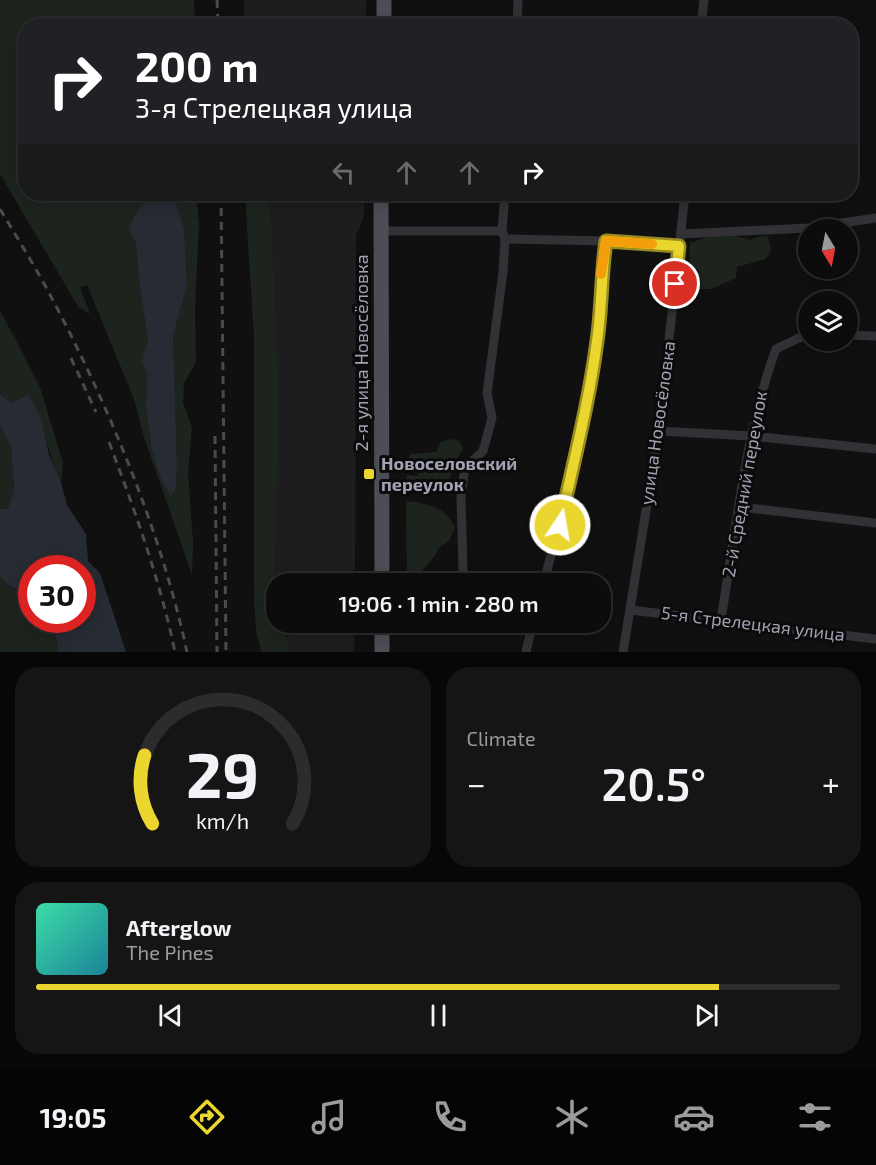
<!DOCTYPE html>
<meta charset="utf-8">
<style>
body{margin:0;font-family:"Exo 2",sans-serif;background:#151516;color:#f1f3f6;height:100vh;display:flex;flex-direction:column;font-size:22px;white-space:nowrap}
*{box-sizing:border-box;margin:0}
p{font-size:20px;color:#9a9b9d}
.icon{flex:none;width:33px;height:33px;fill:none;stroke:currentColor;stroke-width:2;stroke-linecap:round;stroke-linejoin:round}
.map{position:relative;height:652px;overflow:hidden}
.panel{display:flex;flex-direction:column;gap:15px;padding:15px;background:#070707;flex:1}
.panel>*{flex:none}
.hud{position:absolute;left:18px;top:18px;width:840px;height:183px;border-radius:24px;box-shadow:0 3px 15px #0003,0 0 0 2px #2c2c2e;background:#202124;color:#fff;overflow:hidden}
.needle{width:39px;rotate:170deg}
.controls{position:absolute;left:798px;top:219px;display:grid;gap:12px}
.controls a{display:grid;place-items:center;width:60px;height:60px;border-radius:50%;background:#0c0c0d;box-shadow:0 3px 15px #0003,0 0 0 2px #2c2c2e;font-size:30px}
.speed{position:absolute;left:18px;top:555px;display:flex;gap:12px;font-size:30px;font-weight:700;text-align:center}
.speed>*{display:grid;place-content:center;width:78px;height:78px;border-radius:50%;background:#0c0c0d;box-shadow:0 3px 15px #0003,0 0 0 2px #2c2c2e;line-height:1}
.speed .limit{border:9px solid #d22;background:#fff;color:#111}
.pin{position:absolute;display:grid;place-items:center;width:51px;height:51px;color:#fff;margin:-26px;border:3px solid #fff;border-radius:50%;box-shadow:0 2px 6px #0007}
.me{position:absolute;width:66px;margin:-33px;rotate:12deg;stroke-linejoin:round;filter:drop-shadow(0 0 4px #0008)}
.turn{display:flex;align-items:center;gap:21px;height:126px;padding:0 18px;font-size:27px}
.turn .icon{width:78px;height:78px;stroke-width:2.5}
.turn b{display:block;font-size:42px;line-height:51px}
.lanes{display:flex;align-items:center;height:57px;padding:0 18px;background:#0003;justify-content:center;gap:30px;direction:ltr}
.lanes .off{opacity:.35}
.big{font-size:45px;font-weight:600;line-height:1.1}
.panel .tile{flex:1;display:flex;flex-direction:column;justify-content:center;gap:9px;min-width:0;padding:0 21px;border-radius:24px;background:#151516}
.panel .dial{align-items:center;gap:0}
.dial svg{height:156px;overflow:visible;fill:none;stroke:#2c2c2e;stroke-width:7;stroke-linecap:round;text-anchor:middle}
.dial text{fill:#f1f3f6;stroke:none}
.song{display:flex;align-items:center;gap:18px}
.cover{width:72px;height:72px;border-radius:9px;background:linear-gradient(135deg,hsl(160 70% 55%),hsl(190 70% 35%))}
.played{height:6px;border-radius:3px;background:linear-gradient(90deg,#ead62f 85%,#2c2c2e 85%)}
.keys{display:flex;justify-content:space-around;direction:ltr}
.heat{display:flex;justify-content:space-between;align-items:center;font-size:33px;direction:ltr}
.panel .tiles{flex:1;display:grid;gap:15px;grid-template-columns:1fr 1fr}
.tile:last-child{grid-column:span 2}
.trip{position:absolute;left:266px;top:573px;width:345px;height:60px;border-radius:24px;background:#0c0c0d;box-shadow:0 3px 15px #0003,0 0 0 2px #2c2c2e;font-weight:600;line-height:60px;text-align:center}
.menu{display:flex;height:96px;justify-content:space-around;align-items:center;background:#050505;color:#9a9b9d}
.menu .icon{width:42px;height:42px}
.menu .on{color:#ead62f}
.menu b{font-size:27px;color:#f1f3f6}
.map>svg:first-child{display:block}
.built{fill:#1d1c1e}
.green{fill:#1d241e;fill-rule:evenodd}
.water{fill:#272b34}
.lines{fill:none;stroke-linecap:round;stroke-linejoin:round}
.minor{stroke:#313136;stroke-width:9}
.primary{stroke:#4d4d55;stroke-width:15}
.rail{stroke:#4a4a51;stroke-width:3;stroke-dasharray:8 6;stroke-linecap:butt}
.route-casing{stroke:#988b1f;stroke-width:15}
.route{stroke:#ead62f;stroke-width:10}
.slow{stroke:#f59e0b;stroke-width:10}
.poi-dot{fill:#ead62f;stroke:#0b0b0c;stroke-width:2}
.labels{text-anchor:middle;stroke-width:6;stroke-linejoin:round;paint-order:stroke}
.street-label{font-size:18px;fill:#a2a3b2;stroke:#0b0b0c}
.poi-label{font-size:18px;font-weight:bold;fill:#a2a3b2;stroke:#0b0b0c;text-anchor:start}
</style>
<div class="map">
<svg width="876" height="652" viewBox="0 0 876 652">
<rect width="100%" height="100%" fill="#101011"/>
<g class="built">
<rect x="244" y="0" width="122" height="25"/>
<path d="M 270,194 L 364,194 L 364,216 L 356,236 L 355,583 L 276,584 L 276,601 L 274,595 Z"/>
<path d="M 282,623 L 355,623 L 354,652 L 290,652 Z"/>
</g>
<g class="green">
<path d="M 0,0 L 194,0 L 195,25 L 26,26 L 26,194 L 196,194 L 199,223 L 195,308 L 196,362 L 184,383 L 183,402 L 192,428 L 188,472 L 193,542 L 192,575 L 144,437 L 134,399 L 87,285 L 80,287 L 90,314 L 79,308 L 0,174 ZM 136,243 L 185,262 L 187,286 L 173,334 L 177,462 L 151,446 L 146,407 L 147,373 L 143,362 L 148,339 L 140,290 Z"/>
<path d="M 245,194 L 270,194 L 279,403 L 274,595 L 276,622 L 282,623 L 290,652 L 261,652 L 256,630 L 254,601 L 254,336 Z"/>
<path d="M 736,236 L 751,240 L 757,237 L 768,236 L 771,250 L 766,259 L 737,267 L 736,278 L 711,289 L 694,289 L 689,276 L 690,243 L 708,237 Z"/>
<path d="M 0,310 L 40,387 L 63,463 L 61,482 C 48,453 42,423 29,394 L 11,403 L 0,394 Z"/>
<path d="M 0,425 L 11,448 L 14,489 L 8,509 L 0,509 Z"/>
<path d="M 451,439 L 459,441 L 463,448 L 454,465 L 445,493 L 403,492 L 407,475 L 419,476 L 416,472 L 405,468 L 405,462 L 411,454 L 436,452 L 441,442 Z"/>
<path d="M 406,501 C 426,503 447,507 455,528 L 449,541 L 440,547 L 434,557 L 418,575 L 407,578 Z"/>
<path d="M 0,576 L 8,585 L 31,596 L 32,620 L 52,620 L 59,652 L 0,652 Z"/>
</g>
<g class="water">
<path d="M 168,196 L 173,200 L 177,206 L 184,229 L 187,286 L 173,335 L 177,462 L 176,487 L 171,496 L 162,482 L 151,446 L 146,407 L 147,373 L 142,362 L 148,339 L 140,290 L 136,243 L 129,230 C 137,208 143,198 168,196 Z"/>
<path d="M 0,394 L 11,403 L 29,394 L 41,420 L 49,455 L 61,482 L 67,505 L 86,534 L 88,561 L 100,573 L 126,652 L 59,652 L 52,620 L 82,620 L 82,568 L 32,568 L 31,596 L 8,585 L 0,576 L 0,509 L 8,509 L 14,489 L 11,448 L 0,425 Z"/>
</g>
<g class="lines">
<g class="minor">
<path d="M 517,26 L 518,0"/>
<path d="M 701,26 L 704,0"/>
<path d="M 381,231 L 502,231"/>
<path d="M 681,234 L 808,228 L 876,218"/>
<path d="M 505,239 L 606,241 L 679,246"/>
<path d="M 848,335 L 876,336"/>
<path d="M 659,431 L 751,436 L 876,449"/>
<path d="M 740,507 L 876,523"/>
<path d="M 463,571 L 461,497 L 465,468 L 483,451 L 492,418 L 487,393 L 503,272 L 505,239 L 502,231 L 505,194"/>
<path d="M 543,584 C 566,505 585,423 597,341 C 602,308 600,274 606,241"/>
<path d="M 630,610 L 876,639"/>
<path d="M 721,619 C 736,530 745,433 776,349 L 801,337 L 808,337"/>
<path d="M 526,652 L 533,622"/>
<path d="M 623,652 L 659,431 L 685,194"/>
</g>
<g class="primary">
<path d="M 384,26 L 384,0"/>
<path d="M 381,194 L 382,584"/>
<path d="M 382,622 L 382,652"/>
</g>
<g class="rail">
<path d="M 217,0 L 218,26"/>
<path d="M 221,194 L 226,652"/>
<path d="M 0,209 C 16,236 33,263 48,291 C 107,401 161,531 187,652"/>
<path d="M 71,358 L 96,412"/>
<path d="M 215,436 L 217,652"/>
<path d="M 109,442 C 135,511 160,580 175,652"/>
</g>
</g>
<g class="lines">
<g class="route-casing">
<path id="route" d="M 560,525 C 573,464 589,403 597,341 C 602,308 601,274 606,241 L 679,246 L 675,284"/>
</g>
<use href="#route" class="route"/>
<path class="slow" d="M 601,274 L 606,241 L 652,244"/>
</g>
<rect class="poi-dot" x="363" y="468" width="12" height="12" rx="3"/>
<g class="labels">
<g class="street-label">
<text transform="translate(362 353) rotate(-90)" y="6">2-я улица Новосёловка</text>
<text transform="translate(658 423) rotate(-82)" y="6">улица Новосёловка</text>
<text transform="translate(745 484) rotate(-80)" y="6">2-й Средний переулок</text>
<text transform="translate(753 624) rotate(7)" y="6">5-я Стрелецкая улица</text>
</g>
<g class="poi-label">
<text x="381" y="470">Новоселовский<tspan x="381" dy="21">переулок</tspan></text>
</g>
</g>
</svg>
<div class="controls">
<a><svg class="needle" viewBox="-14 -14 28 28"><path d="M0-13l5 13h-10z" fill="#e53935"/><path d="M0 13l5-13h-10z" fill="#9a9b9d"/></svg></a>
<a><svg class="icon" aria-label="layers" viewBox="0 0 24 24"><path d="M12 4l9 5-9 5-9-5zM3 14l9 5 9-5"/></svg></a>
</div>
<div class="speed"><div class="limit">30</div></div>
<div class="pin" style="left:675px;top:284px;background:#d93025"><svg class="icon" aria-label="arrive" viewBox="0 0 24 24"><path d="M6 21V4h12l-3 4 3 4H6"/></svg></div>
<svg class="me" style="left:560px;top:525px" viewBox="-20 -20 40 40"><circle r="17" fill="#ead62f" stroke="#fff" stroke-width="3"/><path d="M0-11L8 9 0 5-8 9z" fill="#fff"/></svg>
<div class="trip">19:06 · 1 min · 280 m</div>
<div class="hud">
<div class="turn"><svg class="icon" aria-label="right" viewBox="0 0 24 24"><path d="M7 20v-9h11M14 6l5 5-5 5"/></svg><div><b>200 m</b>3-я Стрелецкая улица</div></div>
<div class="lanes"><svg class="icon off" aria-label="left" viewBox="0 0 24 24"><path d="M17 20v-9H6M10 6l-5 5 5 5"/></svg><svg class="icon off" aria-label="ahead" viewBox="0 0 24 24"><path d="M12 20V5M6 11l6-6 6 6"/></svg><svg class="icon off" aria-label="ahead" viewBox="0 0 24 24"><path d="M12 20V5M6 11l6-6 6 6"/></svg><svg class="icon" aria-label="right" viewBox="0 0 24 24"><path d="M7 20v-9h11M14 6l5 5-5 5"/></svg></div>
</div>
</div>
<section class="panel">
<div class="tiles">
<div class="tile dial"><svg viewBox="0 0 100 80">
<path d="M14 69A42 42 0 1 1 86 69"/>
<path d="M14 69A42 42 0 0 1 10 34" stroke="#ead62f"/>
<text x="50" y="56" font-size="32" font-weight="700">29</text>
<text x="50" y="72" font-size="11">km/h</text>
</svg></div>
<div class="tile"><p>Climate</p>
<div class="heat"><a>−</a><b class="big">20.5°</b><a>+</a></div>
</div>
<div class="tile">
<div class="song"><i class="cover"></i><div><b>Afterglow</b><p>The Pines</p></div></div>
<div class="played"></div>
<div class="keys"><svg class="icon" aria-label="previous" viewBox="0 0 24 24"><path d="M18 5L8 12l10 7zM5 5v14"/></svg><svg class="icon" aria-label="pause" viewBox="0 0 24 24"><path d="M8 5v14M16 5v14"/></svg><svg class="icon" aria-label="next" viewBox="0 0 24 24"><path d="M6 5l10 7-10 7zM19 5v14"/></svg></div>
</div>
</div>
</section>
<nav class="menu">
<b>19:05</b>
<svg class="icon on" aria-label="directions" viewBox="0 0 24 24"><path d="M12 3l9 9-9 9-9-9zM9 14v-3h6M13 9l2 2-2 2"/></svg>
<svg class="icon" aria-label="music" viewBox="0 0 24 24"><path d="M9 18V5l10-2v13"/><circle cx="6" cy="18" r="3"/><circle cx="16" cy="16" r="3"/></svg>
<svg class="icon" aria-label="phone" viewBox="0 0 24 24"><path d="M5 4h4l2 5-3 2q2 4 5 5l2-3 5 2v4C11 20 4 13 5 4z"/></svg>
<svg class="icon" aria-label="climate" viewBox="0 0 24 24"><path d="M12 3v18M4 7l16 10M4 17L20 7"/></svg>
<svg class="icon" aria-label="car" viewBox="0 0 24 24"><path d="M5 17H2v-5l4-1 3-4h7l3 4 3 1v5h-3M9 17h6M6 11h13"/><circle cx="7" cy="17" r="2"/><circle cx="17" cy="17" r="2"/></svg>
<svg class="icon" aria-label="filters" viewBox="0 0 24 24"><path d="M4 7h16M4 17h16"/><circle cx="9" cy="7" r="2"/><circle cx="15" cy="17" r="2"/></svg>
</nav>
